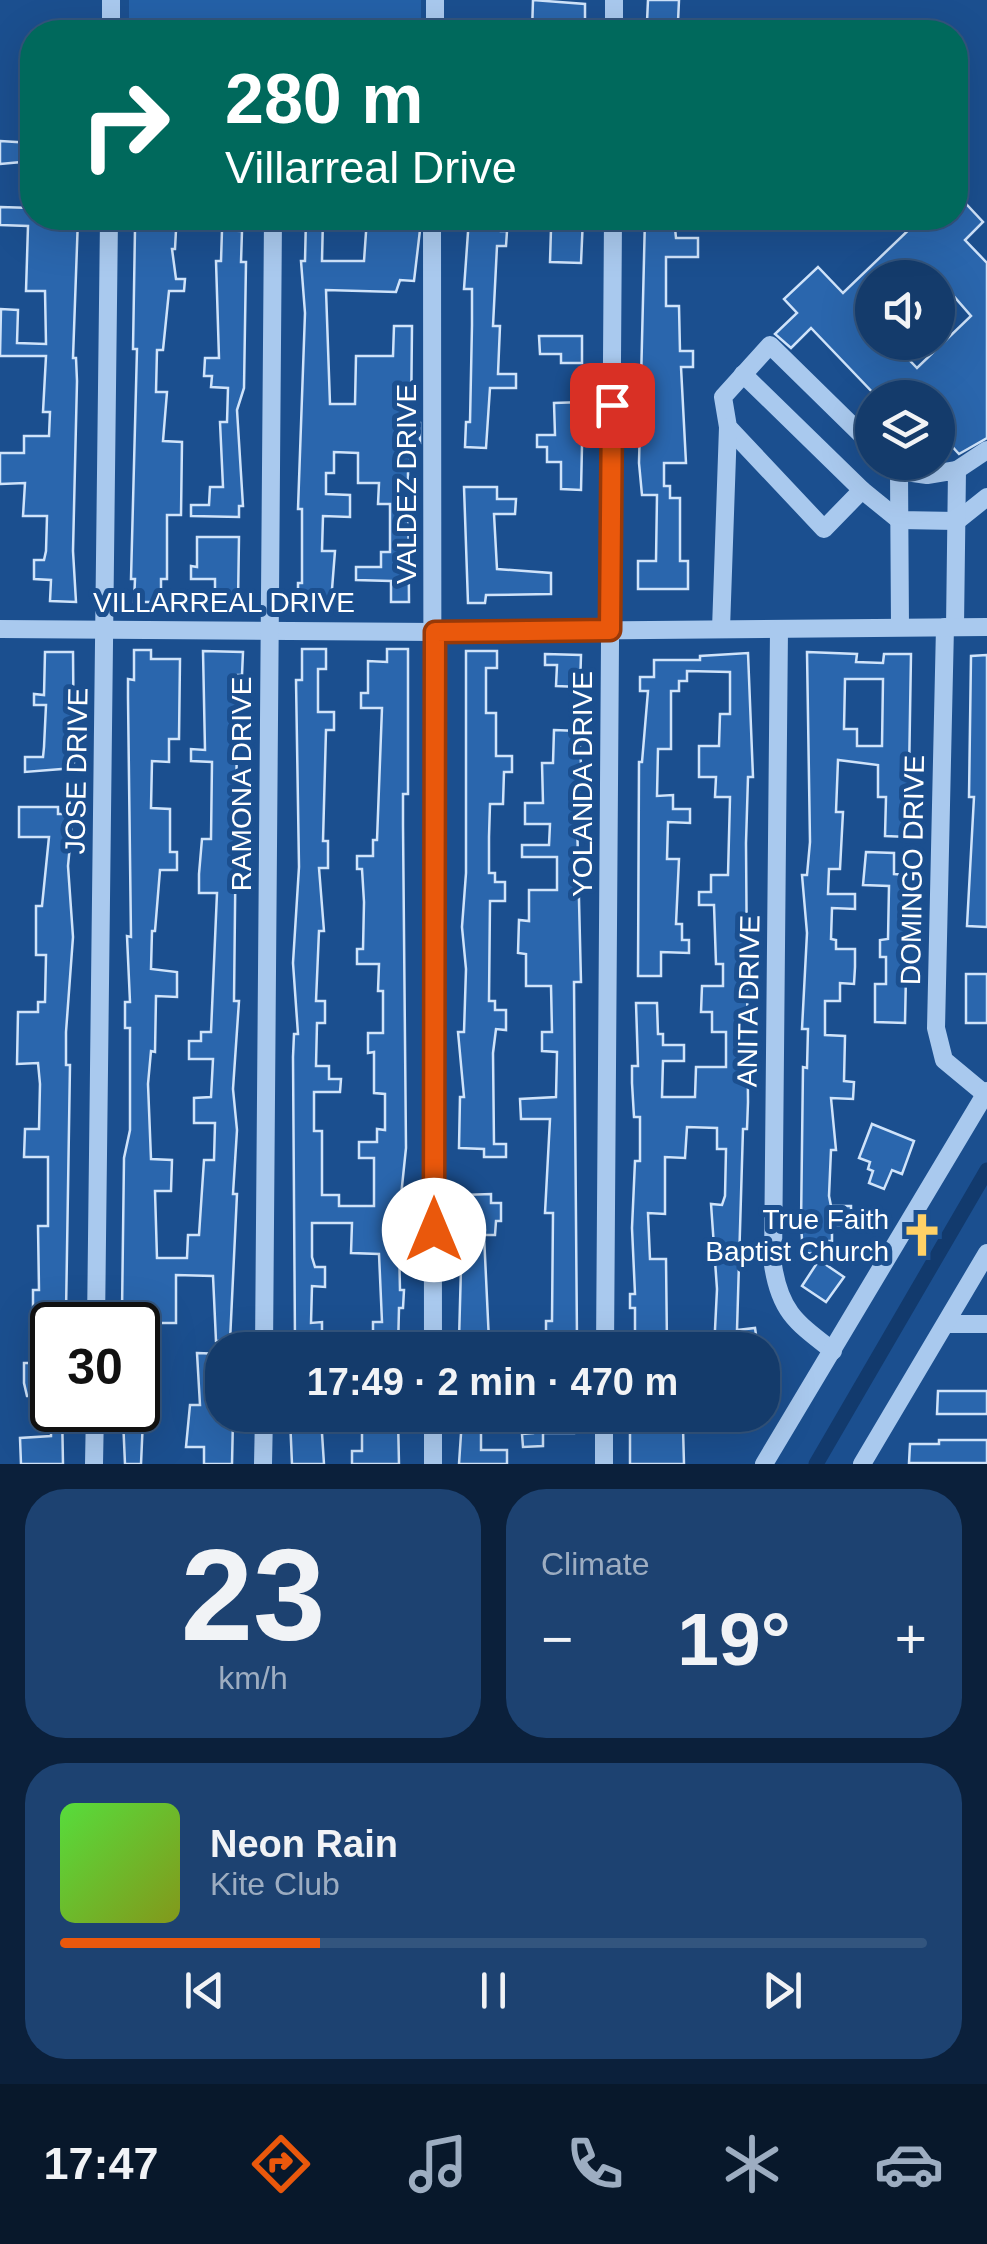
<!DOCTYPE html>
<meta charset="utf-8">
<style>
body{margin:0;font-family:Helvetica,sans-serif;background:#1d4271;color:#f1f3f6;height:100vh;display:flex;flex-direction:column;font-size:38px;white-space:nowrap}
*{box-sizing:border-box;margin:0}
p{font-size:32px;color:#9dadc1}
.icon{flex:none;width:55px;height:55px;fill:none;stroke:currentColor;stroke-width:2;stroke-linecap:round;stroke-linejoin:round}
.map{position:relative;height:1464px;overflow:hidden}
.side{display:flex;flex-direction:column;gap:25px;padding:25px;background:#0b203b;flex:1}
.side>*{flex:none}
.top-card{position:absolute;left:20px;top:20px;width:948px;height:210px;border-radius:40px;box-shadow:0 10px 40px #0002,0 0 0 2px #33557e;background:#00695c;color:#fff;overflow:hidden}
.controls{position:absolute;left:855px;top:260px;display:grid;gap:20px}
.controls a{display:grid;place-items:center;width:100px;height:100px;border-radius:50%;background:#143b6b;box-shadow:0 10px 40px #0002,0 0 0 2px #33557e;font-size:50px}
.speed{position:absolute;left:30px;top:1302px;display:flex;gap:20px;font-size:50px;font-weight:700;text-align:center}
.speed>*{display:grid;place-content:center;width:130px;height:130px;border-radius:50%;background:#143b6b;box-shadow:0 10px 40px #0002,0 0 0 2px #33557e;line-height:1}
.speed .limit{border:5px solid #111;border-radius:15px;background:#fff;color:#111}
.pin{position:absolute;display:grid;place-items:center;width:85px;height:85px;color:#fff;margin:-42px;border-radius:20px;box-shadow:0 5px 15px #0006}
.me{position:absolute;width:110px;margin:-55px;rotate:0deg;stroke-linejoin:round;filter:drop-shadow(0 0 8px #0008)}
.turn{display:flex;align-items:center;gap:35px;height:210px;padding:0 40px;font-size:45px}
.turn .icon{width:130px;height:130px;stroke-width:2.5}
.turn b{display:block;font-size:70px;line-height:85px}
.big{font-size:75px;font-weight:800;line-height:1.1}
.side .widget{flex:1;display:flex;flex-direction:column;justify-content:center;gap:15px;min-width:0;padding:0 35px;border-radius:40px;background:#1d4271}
.side .dial{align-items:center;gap:0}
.dial b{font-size:130px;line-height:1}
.song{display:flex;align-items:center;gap:30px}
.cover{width:120px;height:120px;border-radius:15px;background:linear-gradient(135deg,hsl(110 70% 55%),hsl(70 70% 35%))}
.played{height:10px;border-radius:5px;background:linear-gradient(90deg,#ea580c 30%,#33557e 30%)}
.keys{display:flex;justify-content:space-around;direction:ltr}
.heat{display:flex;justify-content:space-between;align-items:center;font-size:55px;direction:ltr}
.side .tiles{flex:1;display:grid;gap:25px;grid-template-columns:1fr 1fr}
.widget:last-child{grid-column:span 2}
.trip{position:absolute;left:205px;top:1332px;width:575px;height:100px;border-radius:40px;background:#143b6b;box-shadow:0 10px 40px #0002,0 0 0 2px #33557e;font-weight:800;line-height:100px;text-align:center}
.menu{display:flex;height:160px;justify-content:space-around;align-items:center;background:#08182b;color:#9dadc1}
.menu .icon{width:70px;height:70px}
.menu .selected{color:#ea580c}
.menu b{font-size:45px;color:#f1f3f6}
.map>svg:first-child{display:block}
.green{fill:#2461a8}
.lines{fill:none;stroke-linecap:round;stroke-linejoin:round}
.canal{stroke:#123a6d;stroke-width:15}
.building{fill:#2a66ad;stroke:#cfe3fa;stroke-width:2.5;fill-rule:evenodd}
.minor{stroke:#a9c9ee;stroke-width:18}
.route-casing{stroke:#983908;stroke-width:25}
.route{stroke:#ea580c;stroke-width:18}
.labels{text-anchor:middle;stroke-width:10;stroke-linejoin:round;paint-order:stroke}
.street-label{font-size:28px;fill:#fff;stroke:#1b4f8f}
.poi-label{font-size:28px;fill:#fff;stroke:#1b4f8f;text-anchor:end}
</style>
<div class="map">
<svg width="987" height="1464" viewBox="0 0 987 1464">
<rect width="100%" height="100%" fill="#1b4f8f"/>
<rect class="green" x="129" y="0" width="292" height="32"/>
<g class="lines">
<path class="canal" d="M 816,1464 L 987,1170"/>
</g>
<g class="building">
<path d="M 533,0 L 585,4 L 585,23 L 564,23 L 564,32 L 532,32 Z"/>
<path d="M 648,0 L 679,0 L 678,22 L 647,22 Z"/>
<path d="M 0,141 L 32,143 L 32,161 L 0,164 Z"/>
<path d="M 955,192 L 983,222 L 965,240 L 987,263 L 987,438 L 959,454 L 947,441 L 938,447 L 938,398 L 878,398 L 811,328 L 791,348 L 775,334 L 797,313 L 784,299 L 818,267 L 843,293 L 921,218 L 955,218 ZM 872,278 L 938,278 L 971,316 L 917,368 L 892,342 L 872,342 Z"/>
<path d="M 0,207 L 32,208 L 32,218 L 78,218 L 73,358 L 76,358 L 77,381 L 73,551 L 76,602 L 50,601 L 51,580 L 34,579 L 34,560 L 44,560 L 46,551 L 47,516 L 23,516 L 25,483 L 0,484 L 0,453 L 24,453 L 24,436 L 49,436 L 50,412 L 43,412 L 46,356 L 0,356 L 1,309 L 18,310 L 17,343 L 46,344 L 45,291 L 26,291 L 28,226 L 0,225 Z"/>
<path d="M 306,218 L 323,218 L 322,261 L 364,261 L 367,218 L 377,218 L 377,230 L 420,230 L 414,281 L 400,280 L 396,292 L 326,290 L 330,404 L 355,404 L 356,356 L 393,356 L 394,326 L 412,326 L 411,423 L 420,423 L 420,443 L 412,443 L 408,473 L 409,602 L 391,602 L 391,581 L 356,580 L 356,567 L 381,567 L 381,552 L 390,552 L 390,504 L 378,504 L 379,483 L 358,483 L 358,453 L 334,452 L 334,473 L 326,473 L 326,494 L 350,495 L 350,517 L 323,516 L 322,551 L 335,551 L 331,602 L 298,602 L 298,583 L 302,583 L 302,509 L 298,509 L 305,313 L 301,261 L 305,261 Z"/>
<path d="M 469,218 L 502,218 L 501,231 L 507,231 L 506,246 L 497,246 L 493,326 L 500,326 L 498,374 L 516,374 L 516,388 L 490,388 L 486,448 L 465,447 L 466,422 L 470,422 L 472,325 L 472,289 L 464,289 Z"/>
<path d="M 560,218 L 583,218 L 581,263 L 550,262 L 551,229 L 560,229 Z"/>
<path d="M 645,218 L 674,218 L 676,238 L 698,238 L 698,257 L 666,257 L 666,306 L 679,306 L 680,351 L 693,351 L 693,367 L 681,367 L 686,463 L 664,463 L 664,486 L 670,486 L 670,498 L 680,498 L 680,561 L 688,561 L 688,589 L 638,589 L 638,561 L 656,561 L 657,495 L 642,495 L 639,463 Z"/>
<path d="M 135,229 L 176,230 L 175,249 L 172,249 L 176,279 L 185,279 L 184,291 L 169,291 L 163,350 L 157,350 L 156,392 L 167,392 L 163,441 L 182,442 L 181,515 L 167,515 L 167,579 L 161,579 L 161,602 L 134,602 L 135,579 L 131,579 L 137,349 L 133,349 Z"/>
<path d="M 222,230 L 242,231 L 241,262 L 246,262 L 244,388 L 237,410 L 243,506 L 239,506 L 239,517 L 191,516 L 191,505 L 209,505 L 210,487 L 223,487 L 220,422 L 227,422 L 228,388 L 211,387 L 212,376 L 204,376 L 205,358 L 219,358 L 216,261 L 221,261 Z"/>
<path d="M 539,336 L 582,336 L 582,363 L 561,363 L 561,354 L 540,354 Z"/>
<path d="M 583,402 L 581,490 L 561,489 L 561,462 L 547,462 L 547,447 L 537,447 L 537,435 L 555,435 L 554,403 Z"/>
<path d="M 464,487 L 497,487 L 497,499 L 516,499 L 515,514 L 494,514 L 497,569 L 551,573 L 551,594 L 486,595 L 485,603 L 468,603 Z"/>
<path d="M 197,537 L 239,537 L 238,603 L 224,602 L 224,593 L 215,593 L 215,579 L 191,579 L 191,566 L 197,567 Z"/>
<path d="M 302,649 L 326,649 L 326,669 L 318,669 L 318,712 L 334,712 L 334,730 L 326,730 L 323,841 L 328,841 L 328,868 L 319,868 L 324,931 L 319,931 L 316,1001 L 325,1001 L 325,1023 L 317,1023 L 316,1066 L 329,1066 L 329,1079 L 341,1079 L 340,1092 L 314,1092 L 314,1131 L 322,1131 L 322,1195 L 339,1195 L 339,1206 L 374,1206 L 374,1158 L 359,1158 L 359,1142 L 377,1142 L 377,1129 L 385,1130 L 385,1094 L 374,1093 L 374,1052 L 368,1053 L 368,1033 L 383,1033 L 383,991 L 378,991 L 379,964 L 357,964 L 357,949 L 363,949 L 364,902 L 362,869 L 357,869 L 357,856 L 373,856 L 373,840 L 377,840 L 382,708 L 361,708 L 361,693 L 368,693 L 368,661 L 387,662 L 387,649 L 408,649 L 408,794 L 403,794 L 403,825 L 406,1148 L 398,1225 L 404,1225 L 404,1245 L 399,1245 L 400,1290 L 404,1290 L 403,1308 L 399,1308 L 398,1349 L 373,1348 L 373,1322 L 382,1322 L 379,1254 L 351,1253 L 352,1223 L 312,1223 L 312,1257 L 315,1267 L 325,1267 L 325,1287 L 312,1286 L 311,1323 L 322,1322 L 322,1341 L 295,1342 L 293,1057 L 294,1034 L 298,1034 L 293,963 L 299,867 L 296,680 L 302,680 Z"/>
<path d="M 134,650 L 151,650 L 151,659 L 180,659 L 179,739 L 169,739 L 169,762 L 152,761 L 151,808 L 170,809 L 170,852 L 177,852 L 177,870 L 160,870 L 155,931 L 152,931 L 151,969 L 177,972 L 177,997 L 156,996 L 155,1052 L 151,1051 L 148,1084 L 151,1159 L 172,1160 L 171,1191 L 155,1191 L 157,1258 L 187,1258 L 188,1235 L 199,1235 L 204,1160 L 214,1160 L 215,1123 L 194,1123 L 194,1098 L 211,1097 L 213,1059 L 189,1059 L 189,1041 L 201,1041 L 201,1032 L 211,1032 L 217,893 L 199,893 L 199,874 L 202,839 L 211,839 L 212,762 L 191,761 L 191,749 L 205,750 L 203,651 L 243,652 L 242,675 L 238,675 L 242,728 L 237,728 L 234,1001 L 239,1001 L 233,1089 L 237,1130 L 233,1194 L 237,1194 L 230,1341 L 216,1341 L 213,1276 L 176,1275 L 176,1323 L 153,1323 L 153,1336 L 138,1336 L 138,1325 L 126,1325 L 126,1312 L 122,1312 L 124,1158 L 130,1130 L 130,1028 L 125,1028 L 125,1002 L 130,1002 L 127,936 L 131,937 L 128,698 L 128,679 L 134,680 Z"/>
<path d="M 466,651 L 497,651 L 497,668 L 486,668 L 486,713 L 496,713 L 496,756 L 512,756 L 512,772 L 504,772 L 503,804 L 490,804 L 489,837 L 489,873 L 495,873 L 495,882 L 505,882 L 505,901 L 490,901 L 489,1001 L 495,1001 L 495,1010 L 506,1010 L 506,1030 L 496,1029 L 493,1053 L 494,1144 L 506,1144 L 506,1157 L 484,1157 L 484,1149 L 459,1148 L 460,1097 L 464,1097 L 458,1032 L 464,1032 L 466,969 L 462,927 L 466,873 Z"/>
<path d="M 45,652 L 73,652 L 74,768 L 25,772 L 25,757 L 43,757 L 44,747 L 46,705 L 34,705 L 34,694 L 44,695 Z"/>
<path d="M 807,652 L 857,654 L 856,662 L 883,663 L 884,654 L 911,654 L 908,837 L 885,836 L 886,797 L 878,797 L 878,765 L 838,760 L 836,812 L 843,812 L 840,869 L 829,869 L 828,894 L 855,894 L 855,909 L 832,908 L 831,939 L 836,940 L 836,949 L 855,949 L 855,967 L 854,984 L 840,983 L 840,1001 L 825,1001 L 825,1035 L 845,1036 L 844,1081 L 854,1082 L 853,1099 L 831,1098 L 836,1150 L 831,1150 L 829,1196 L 831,1206 L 851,1206 L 851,1225 L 832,1225 L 832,1241 L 822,1241 L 822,1254 L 803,1253 L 801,1225 L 803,1067 L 807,1068 L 808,1029 L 802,1029 L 807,933 L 802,875 L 807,875 L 810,842 ZM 845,679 L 883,679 L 882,746 L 857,746 L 857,729 L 844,729 Z"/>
<path d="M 748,653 L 753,777 L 748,777 L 746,843 L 748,1102 L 747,1129 L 743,1129 L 737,1330 L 755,1328 L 758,1348 L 714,1350 L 717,1289 L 711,1204 L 722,1205 L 725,1196 L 726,1149 L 717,1149 L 717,1128 L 687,1127 L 685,1158 L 665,1157 L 665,1214 L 648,1213 L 650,1259 L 666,1259 L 667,1345 L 635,1344 L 635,1308 L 630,1308 L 630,1294 L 635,1294 L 632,1228 L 635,1161 L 640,1161 L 640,1117 L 634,1117 L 632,1083 L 632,1066 L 638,1066 L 636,1003 L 657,1003 L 658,1034 L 663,1034 L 663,1045 L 684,1045 L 684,1061 L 663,1061 L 662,1097 L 695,1097 L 696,1067 L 726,1067 L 726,1032 L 712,1032 L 712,1012 L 701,1012 L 702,986 L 723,986 L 723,964 L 716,964 L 714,905 L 699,905 L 699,892 L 711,892 L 711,875 L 728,875 L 730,797 L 715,797 L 716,777 L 699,777 L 699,746 L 719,746 L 720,714 L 730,714 L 730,672 L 687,671 L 687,681 L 679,681 L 679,691 L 671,691 L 671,749 L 658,749 L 657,796 L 673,795 L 673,809 L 690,809 L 690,823 L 668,822 L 667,859 L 679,859 L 676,924 L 682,924 L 682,940 L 689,940 L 689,953 L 661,952 L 661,976 L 638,976 L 639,762 L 642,762 L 648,691 L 640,691 L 640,677 L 654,677 L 654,660 L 700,660 L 700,656 Z"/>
<path d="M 545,654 L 581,655 L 580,687 L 556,686 L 557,665 L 545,665 Z"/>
<path d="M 987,655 L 987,927 L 967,926 L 974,797 L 969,797 L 971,656 Z"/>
<path d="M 554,730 L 579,731 L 581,764 L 577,818 L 581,982 L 574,982 L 577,1340 L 546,1340 L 546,1321 L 552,1321 L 553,1213 L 545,1213 L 550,1119 L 521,1119 L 520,1099 L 556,1097 L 557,1052 L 542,1051 L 542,1032 L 552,1032 L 551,986 L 526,986 L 526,954 L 518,953 L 519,920 L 529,921 L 529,890 L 557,890 L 557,857 L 522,857 L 522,845 L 549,845 L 550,824 L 525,824 L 525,803 L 543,803 L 542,763 L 553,763 Z"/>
<path d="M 19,807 L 58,807 L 58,814 L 73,814 L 68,866 L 73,937 L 66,1032 L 66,1065 L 70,1065 L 66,1313 L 65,1325 L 52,1325 L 52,1405 L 39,1405 L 39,1396 L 27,1396 L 24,1383 L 24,1363 L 34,1363 L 38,1353 L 39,1312 L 33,1312 L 33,1290 L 39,1290 L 38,1226 L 48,1226 L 48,1157 L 24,1157 L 25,1129 L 39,1129 L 40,1084 L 38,1063 L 17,1064 L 18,1012 L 38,1012 L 38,1002 L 45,1002 L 46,955 L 36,955 L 36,906 L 42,906 L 49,837 L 19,837 Z"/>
<path d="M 866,852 L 894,853 L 894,874 L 908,875 L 905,1023 L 875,1022 L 875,984 L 886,984 L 886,957 L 880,957 L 880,940 L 888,939 L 889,886 L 863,885 Z"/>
<rect x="966" y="974" width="21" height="49"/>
<path d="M 872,1124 L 914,1141 L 902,1174 L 892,1170 L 884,1189 L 869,1183 L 873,1171 L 868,1169 L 870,1162 L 859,1158 Z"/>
<path d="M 491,1194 L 491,1203 L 501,1203 L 501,1221 L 496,1221 L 495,1235 L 484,1235 L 489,1341 L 459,1340 L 463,1195 Z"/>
<path d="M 819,1260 L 844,1277 L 826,1302 L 802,1286 Z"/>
<path d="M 197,1353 L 222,1354 L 222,1419 L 233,1419 L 232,1464 L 204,1464 L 204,1447 L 186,1447 L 190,1405 L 200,1405 Z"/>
<path d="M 938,1391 L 987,1391 L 987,1414 L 937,1414 Z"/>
<path d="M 51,1410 L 62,1410 L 63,1464 L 21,1464 L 20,1438 L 51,1436 Z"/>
<path d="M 290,1418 L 321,1418 L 324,1464 L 292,1464 Z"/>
<path d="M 362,1418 L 398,1418 L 399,1464 L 352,1464 L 352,1451 L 362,1451 Z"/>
<path d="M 630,1418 L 662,1418 L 662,1428 L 683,1428 L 684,1464 L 630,1464 Z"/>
<path d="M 123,1419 L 143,1419 L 141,1464 L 125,1464 Z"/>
<path d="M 462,1419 L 481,1419 L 481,1450 L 507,1450 L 507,1464 L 459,1464 Z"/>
<path d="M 533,1420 L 574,1420 L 574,1433 L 543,1433 L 543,1446 L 523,1447 L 522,1434 L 533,1433 Z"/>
<path d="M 939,1440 L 987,1440 L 987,1463 L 909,1463 L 910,1444 L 939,1444 Z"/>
</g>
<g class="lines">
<g class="minor">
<path d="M 111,32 L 111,0"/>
<path d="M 435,32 L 435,0"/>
<path d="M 614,32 L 614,0"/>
<path d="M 432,218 L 433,1350"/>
<path d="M 743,374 L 862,490"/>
<path d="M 872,445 L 770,345 L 723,397 L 728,427 L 824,529 L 862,490 L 899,520 L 957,521 L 987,497"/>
<path d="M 957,470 L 987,450"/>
<path d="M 900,627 L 899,471 L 927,475 L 957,470 L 955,627"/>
<path d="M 945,627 L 936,1028 L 944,1060 L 985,1094"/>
<path d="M 0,629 L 435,632 L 987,627"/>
<path d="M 721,629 L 728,427"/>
<path d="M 779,629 L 773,1265 C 780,1312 797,1323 833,1351"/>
<path d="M 946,1324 L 987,1324"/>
<path d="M 96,1325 L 109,218"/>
<path d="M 264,1350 L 273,218"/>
<path d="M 605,1350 L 613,218"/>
<path d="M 94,1464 L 95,1410"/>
<path d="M 263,1464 L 264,1415"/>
<path d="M 433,1464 L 433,1415"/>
<path d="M 604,1464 L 604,1415"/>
<path d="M 764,1464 L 987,1091"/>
<path d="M 862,1464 L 987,1253"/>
</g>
</g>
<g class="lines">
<g class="route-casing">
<path id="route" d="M 434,1230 L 435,632 L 610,630 L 612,405"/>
</g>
<use href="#route" class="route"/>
</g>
<defs>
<g id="church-bare" transform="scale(3.45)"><path d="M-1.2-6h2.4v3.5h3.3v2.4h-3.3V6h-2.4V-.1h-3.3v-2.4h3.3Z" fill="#ffd166" stroke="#1b4f8f" stroke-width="2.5" paint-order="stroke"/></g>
</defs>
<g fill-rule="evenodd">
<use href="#church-bare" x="922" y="1235"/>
</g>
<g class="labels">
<g class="street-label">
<text transform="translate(406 484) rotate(-90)" y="10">VALDEZ DRIVE</text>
<text x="224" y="612">VILLARREAL DRIVE</text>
<text transform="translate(76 771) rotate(-89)" y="10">JOSE DRIVE</text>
<text transform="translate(241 784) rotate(-90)" y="10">RAMONA DRIVE</text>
<text transform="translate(582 784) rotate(-90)" y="10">YOLANDA DRIVE</text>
<text transform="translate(912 870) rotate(-89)" y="10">DOMINGO DRIVE</text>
<text transform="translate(748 1001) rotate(-89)" y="10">ANITA DRIVE</text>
</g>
<g class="poi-label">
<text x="889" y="1229">True Faith<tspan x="889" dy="32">Baptist Church</tspan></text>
</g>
</g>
</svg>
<div class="controls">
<a><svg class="icon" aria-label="sound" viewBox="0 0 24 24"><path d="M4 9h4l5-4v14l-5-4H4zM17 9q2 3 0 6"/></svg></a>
<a><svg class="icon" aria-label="layers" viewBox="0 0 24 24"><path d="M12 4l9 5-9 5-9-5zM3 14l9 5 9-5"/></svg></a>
</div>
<div class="speed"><div class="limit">30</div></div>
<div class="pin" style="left:612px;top:405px;background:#d93025"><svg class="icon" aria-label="arrive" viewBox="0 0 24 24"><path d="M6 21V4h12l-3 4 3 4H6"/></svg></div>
<svg class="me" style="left:434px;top:1230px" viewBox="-20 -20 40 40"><circle r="19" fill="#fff"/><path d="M0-13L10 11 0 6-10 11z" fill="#ea580c"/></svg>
<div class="trip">17:49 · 2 min · 470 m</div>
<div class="top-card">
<div class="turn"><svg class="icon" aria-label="right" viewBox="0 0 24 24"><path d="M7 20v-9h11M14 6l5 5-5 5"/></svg><div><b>280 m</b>Villarreal Drive</div></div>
</div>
</div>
<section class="side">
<div class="tiles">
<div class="widget dial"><b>23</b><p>km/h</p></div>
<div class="widget"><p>Climate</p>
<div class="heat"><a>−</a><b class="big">19°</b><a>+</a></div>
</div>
<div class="widget">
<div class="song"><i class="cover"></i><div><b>Neon Rain</b><p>Kite Club</p></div></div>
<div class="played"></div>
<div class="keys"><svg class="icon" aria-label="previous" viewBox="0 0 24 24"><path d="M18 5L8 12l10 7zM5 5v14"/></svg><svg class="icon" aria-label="pause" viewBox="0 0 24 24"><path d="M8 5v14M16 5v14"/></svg><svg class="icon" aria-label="next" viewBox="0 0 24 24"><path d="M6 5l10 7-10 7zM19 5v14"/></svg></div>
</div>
</div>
</section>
<nav class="menu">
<b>17:47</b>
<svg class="icon selected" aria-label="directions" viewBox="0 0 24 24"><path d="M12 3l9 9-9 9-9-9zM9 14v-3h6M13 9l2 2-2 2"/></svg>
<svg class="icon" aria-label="music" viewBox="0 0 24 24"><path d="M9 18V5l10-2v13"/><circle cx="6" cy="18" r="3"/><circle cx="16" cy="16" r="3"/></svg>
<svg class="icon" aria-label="phone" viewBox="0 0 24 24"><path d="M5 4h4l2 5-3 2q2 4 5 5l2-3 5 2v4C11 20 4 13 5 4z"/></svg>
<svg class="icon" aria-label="climate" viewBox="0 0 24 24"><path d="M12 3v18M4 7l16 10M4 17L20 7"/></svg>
<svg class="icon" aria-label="car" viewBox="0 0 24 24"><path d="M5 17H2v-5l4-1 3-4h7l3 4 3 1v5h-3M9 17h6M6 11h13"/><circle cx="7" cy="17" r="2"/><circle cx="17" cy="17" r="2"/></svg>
</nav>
